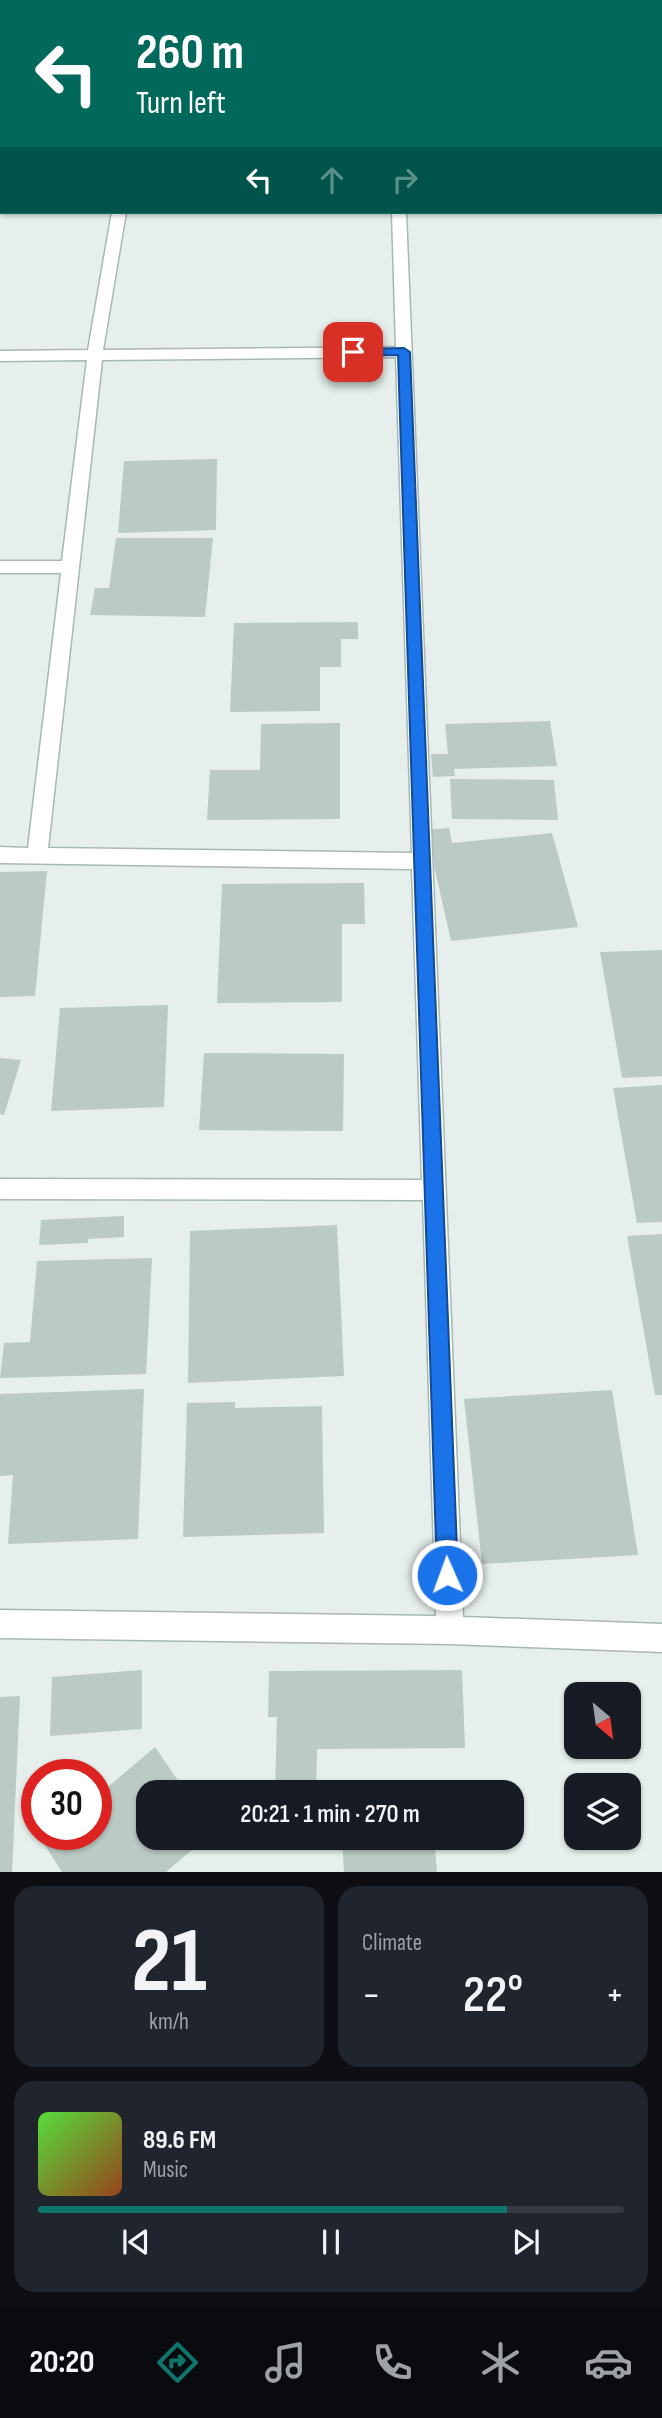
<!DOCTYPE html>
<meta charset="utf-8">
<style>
body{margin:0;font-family:"Sofia Sans Condensed",sans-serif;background:#20242c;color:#f1f3f6;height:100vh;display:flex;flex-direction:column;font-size:26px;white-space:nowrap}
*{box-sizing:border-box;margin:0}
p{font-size:23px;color:#9ea1a6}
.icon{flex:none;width:38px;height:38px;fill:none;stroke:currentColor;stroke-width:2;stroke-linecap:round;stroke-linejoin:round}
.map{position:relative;height:1872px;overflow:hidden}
.panel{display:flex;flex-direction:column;gap:14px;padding:14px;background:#0d0f14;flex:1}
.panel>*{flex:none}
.hud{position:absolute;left:0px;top:0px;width:663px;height:214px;box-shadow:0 2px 5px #0004;background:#00695c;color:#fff;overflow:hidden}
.needle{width:46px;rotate:151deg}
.buttons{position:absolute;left:564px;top:1682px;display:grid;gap:14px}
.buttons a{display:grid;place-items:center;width:77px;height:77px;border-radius:14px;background:#171b24;box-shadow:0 2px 5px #0004;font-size:35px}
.speed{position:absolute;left:21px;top:1759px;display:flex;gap:14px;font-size:35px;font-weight:700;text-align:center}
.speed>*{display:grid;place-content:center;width:91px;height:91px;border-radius:50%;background:#171b24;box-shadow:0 2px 5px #0004;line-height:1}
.speed .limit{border:10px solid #d22;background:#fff;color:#111}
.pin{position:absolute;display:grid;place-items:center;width:60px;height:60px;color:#fff;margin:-30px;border-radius:14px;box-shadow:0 4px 10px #0006}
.me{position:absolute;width:77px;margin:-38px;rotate:358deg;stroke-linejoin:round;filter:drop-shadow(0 0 5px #0008)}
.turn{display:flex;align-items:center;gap:24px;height:147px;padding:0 21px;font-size:32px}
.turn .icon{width:91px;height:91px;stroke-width:2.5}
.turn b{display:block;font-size:49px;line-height:60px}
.lanes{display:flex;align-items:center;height:66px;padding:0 21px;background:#0003;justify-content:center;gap:35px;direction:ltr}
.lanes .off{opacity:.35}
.big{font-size:52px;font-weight:600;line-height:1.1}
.panel .card{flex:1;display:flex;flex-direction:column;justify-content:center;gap:10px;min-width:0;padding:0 24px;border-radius:21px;background:#20242c}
.panel .dial{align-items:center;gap:0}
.dial b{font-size:91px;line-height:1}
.song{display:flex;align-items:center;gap:21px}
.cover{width:84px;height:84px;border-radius:10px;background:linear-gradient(135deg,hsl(110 70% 55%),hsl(20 70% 35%))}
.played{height:7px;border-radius:4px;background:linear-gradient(90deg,#0f766e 80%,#363941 80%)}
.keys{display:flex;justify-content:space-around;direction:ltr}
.heat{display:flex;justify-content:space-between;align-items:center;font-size:38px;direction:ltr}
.panel .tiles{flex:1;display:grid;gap:14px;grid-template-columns:1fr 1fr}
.card:last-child{grid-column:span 2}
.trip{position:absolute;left:136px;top:1780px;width:388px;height:70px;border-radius:21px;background:#171b24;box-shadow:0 2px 5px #0004;font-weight:600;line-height:70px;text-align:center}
.menu{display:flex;height:112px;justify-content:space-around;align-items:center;background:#090b0e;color:#9ea1a6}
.menu .icon{width:49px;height:49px}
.menu .current{color:#0f766e}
.menu b{font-size:32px;color:#f1f3f6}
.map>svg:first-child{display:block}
.building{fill:#bbcac4}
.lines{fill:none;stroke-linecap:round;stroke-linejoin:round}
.minor-casing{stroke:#a8b8b2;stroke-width:3}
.tertiary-casing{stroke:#a8b8b2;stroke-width:3}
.minor{fill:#fff;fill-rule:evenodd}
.tertiary{fill:#fff;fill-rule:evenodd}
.route{fill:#1a73e8;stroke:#114b97;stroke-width:2}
</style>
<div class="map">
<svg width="662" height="1872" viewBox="0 0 662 1872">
<rect width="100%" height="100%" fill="#e6efeb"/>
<g class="building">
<path d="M 217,459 L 216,530 L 118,533 L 124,461 Z"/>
<path d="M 116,538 L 213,538 L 205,617 L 90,615 L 95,588 L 109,588 Z"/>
<path d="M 358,622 L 358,639 L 341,639 L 341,667 L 320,667 L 320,711 L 230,712 L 234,623 Z"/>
<path d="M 550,721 L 557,766 L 454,769 L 455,776 L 433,777 L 431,754 L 448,754 L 445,724 Z"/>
<path d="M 340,723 L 340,819 L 207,820 L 210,770 L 260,770 L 261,724 Z"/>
<path d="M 450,779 L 554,780 L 558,820 L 452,819 Z"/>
<path d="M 449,828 L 452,843 L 552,833 L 578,927 L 451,941 L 426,830 Z"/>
<path d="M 47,871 L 35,996 L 0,997 L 0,872 Z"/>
<path d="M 364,883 L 365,924 L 342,924 L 342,1002 L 217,1003 L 222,884 Z"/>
<path d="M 662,950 L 662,1076 L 622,1078 L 600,952 Z"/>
<path d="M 168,1005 L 164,1107 L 51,1111 L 60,1008 Z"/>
<path d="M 204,1053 L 344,1054 L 343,1131 L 199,1130 Z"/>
<path d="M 0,1058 L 21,1060 L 4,1115 L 0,1114 Z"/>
<path d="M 662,1085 L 662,1222 L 637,1223 L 613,1088 Z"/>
<path d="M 124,1216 L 124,1237 L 88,1239 L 88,1243 L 39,1245 L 41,1220 Z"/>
<path d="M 337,1225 L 344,1376 L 188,1383 L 190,1231 Z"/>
<path d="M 662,1234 L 662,1395 L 655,1395 L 627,1236 Z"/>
<path d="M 152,1258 L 146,1374 L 0,1378 L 4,1343 L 30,1342 L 37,1261 Z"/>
<path d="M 144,1389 L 138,1539 L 8,1544 L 13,1475 L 0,1476 L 0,1394 Z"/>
<path d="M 612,1390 L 638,1555 L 482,1564 L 464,1399 Z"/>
<path d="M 235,1402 L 235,1408 L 322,1406 L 324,1533 L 183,1537 L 187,1403 Z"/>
<path d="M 142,1670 L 142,1729 L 50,1736 L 52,1677 Z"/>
<path d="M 462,1670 L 465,1748 L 317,1749 L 316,1792 L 275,1792 L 277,1717 L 268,1717 L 269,1671 Z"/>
<path d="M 20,1696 L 12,1872 L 0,1872 L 0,1697 Z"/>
<path d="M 155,1747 L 186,1792 L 149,1792 L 149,1838 L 206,1838 L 166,1872 L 62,1872 L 43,1842 L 53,1834 L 96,1834 L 96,1797 Z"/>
<rect x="274" y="1838" width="42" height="3"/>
<path d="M 342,1838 L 434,1838 L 437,1872 L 344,1872 Z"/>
</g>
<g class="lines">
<g class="minor-casing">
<g id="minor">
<path d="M 113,0 L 125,0 L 126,2 L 114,2 Z"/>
<path d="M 343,0 L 355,0 L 356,2 L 344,2 Z"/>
<rect x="0" y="168" width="2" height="8"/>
<path d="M 112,212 L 126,212 L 103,350 L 396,347 L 392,212 L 406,212 L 463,1617 L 662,1624 L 662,1652 L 450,1644 L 0,1638 L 0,1610 L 436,1616 L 423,1200 L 0,1199 L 0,1179 L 422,1180 L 412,869 L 0,863 L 0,847 L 28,848 L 61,573 L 0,573 L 0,561 L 62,561 L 87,360 L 0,361 L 0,351 L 88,350 ZM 396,357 L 412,853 L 48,848 L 102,360 Z"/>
</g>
</g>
<g class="tertiary-casing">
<g id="tertiary">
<rect x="604" y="0" width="12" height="2"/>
<path d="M 630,0 L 642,0 L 643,2 L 631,2 Z"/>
</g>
</g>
<use href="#minor" class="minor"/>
<use href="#tertiary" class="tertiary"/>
</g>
<path class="route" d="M 404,348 L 410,352 L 458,1575 L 455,1582 L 447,1585 L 440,1582 L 437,1575 L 398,355 L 353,356 L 347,352 L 353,349 Z"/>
</svg>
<div class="buttons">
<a><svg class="needle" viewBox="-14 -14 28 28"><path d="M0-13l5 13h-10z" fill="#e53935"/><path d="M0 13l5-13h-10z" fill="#9ea1a6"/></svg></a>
<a><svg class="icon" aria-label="layers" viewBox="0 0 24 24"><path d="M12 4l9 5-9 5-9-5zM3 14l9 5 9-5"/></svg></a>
</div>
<div class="speed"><div class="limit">30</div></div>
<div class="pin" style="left:353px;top:352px;background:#d93025"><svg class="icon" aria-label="arrive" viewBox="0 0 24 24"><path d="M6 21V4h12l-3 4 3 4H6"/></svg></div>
<svg class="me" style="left:447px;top:1575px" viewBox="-20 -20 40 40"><circle r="17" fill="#1a73e8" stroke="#fff" stroke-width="3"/><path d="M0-11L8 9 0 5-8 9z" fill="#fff"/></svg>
<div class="trip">20:21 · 1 min · 270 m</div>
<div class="hud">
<div class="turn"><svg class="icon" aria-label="left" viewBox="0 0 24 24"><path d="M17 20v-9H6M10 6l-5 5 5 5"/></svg><div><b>260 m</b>Turn left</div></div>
<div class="lanes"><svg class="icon" aria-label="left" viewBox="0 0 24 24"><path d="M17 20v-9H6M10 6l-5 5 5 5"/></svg><svg class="icon off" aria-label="ahead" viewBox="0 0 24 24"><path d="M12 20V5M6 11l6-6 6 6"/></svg><svg class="icon off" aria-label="right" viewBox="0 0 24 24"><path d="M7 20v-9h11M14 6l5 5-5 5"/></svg></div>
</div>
</div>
<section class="panel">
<div class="tiles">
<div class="card dial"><b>21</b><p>km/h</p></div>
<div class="card"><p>Climate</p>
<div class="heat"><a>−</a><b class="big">22°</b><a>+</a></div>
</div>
<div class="card">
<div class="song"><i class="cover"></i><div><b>89.6 FM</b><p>Music</p></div></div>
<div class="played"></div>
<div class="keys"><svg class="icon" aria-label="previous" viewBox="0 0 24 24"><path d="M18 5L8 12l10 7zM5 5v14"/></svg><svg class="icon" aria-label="pause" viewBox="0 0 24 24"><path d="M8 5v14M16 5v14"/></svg><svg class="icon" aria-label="next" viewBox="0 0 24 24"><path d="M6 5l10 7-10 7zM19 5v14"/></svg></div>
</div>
</div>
</section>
<nav class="menu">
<b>20:20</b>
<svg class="icon current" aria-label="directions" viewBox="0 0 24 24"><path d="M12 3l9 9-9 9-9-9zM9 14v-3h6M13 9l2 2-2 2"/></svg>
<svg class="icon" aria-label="music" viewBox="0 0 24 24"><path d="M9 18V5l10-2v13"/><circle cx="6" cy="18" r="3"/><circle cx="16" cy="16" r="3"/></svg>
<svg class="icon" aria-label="phone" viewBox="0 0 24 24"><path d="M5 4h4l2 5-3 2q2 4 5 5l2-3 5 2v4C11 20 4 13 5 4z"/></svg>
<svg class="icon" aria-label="climate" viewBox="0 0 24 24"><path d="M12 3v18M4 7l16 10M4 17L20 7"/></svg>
<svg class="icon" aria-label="car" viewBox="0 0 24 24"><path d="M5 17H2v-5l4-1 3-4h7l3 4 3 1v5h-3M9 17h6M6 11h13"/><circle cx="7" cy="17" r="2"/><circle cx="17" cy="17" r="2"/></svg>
</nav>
